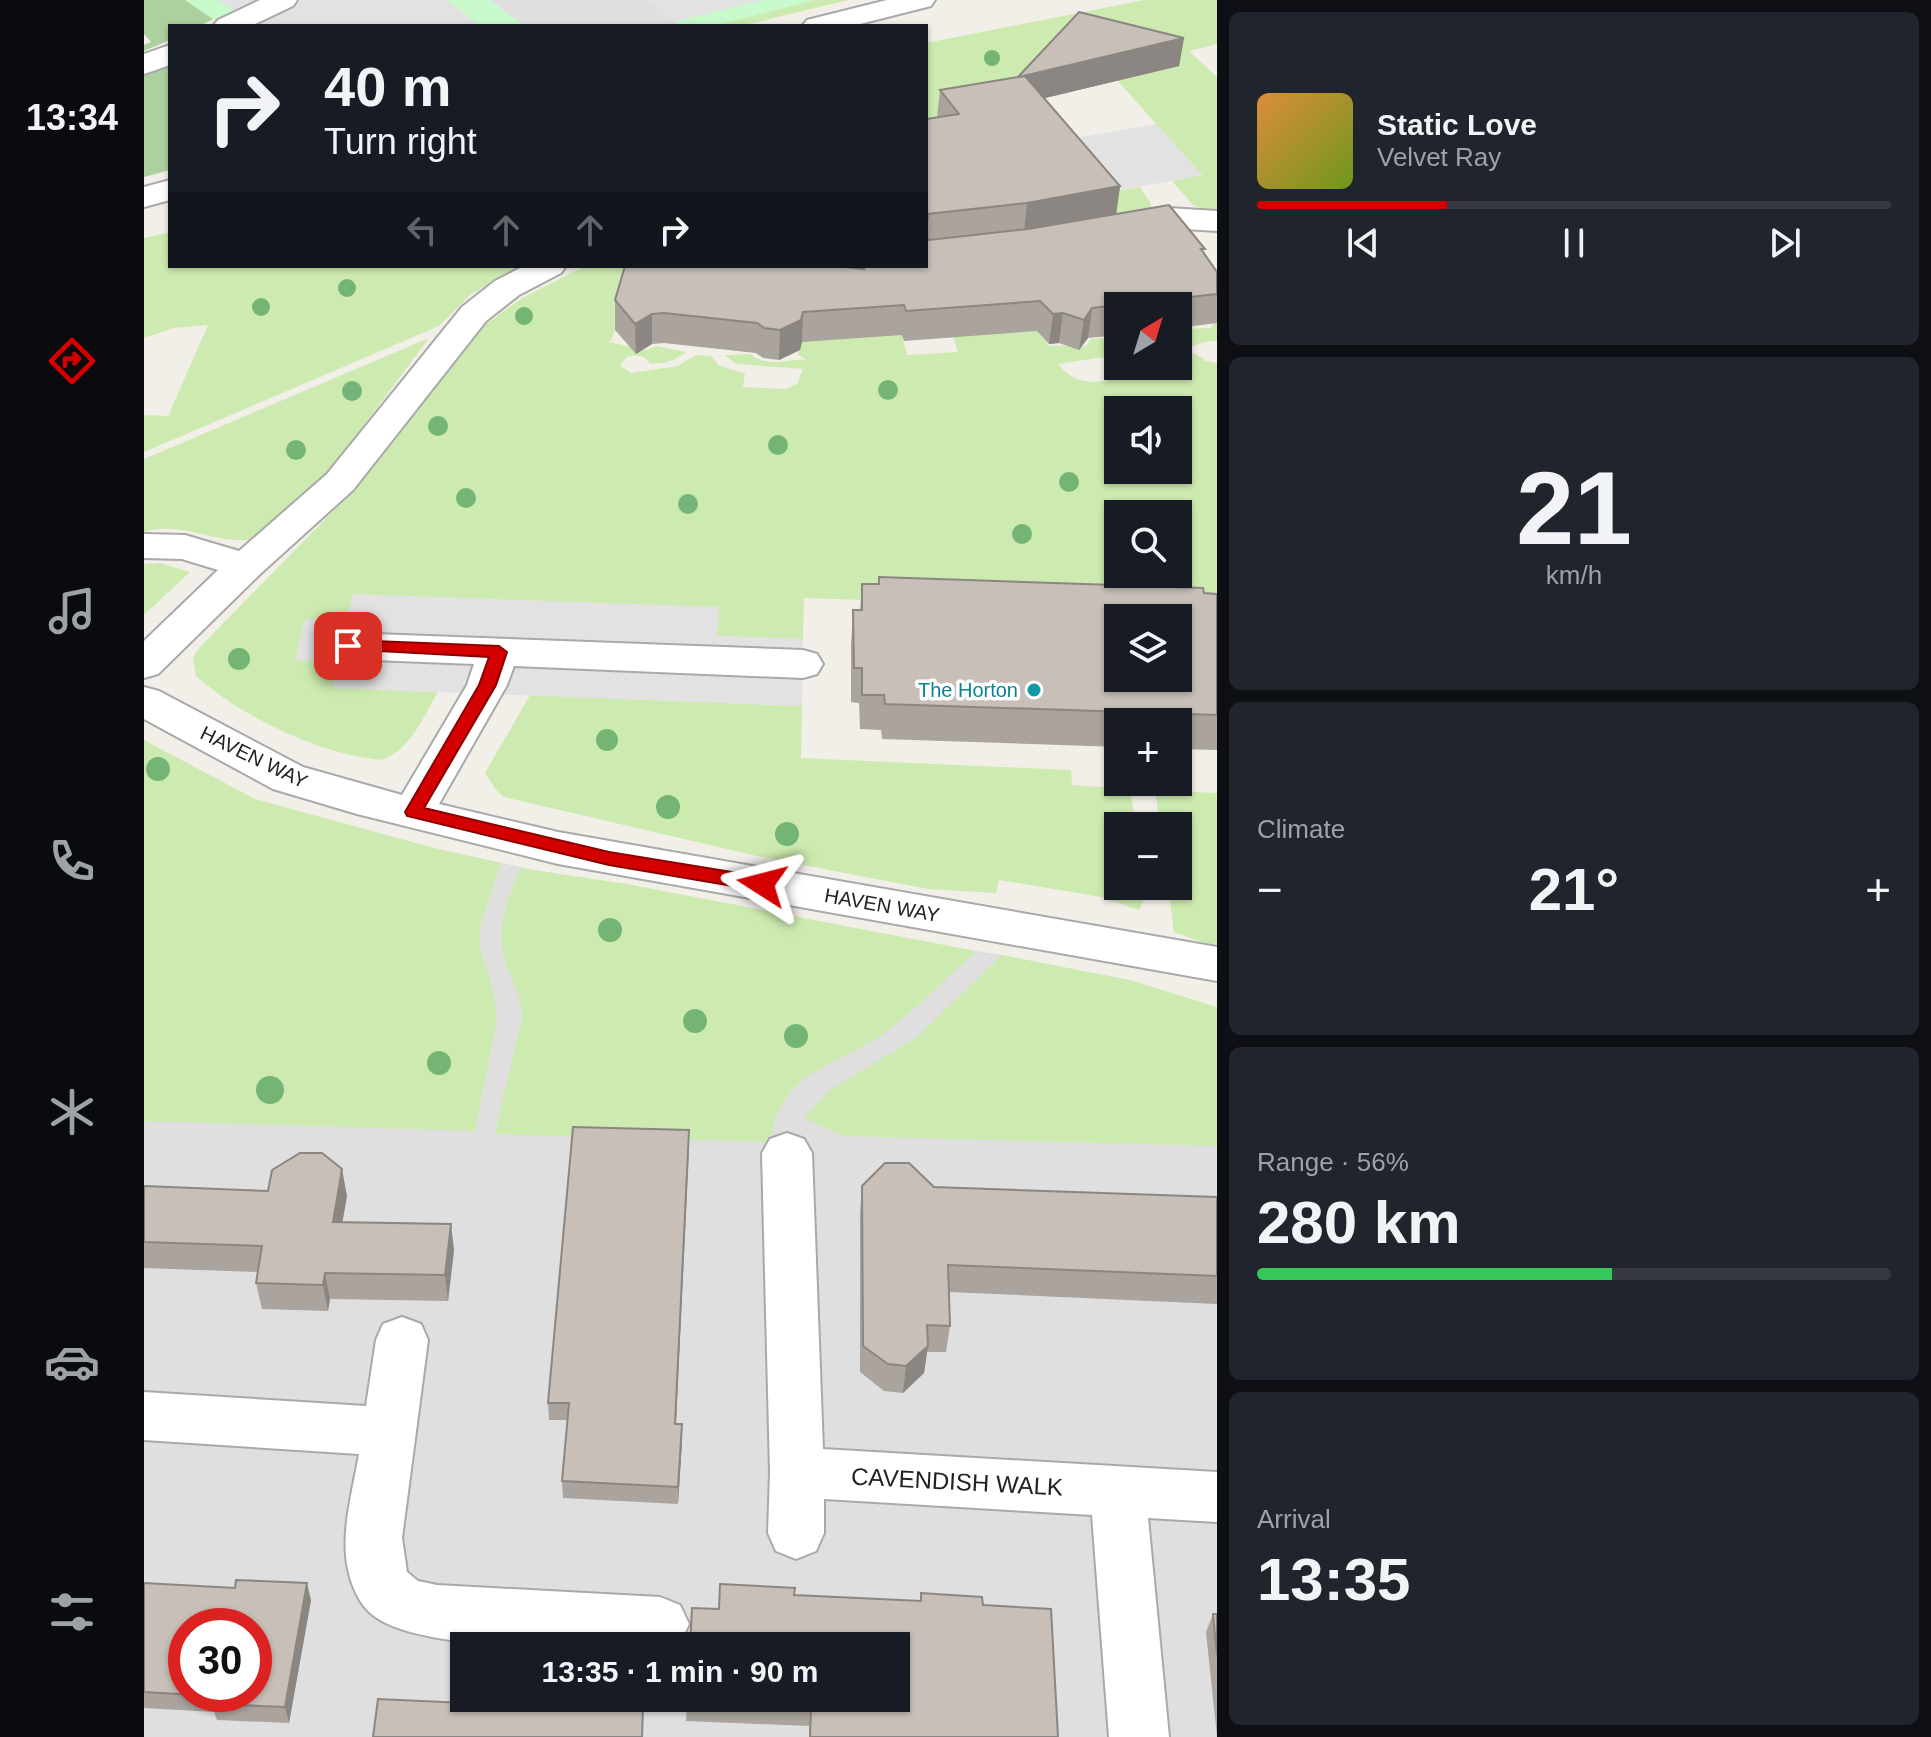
<!DOCTYPE html>
<meta charset="utf-8">
<style>
body{margin:0;font-family:Arial,sans-serif;background:#20242c;color:#f1f3f6;height:100vh;display:flex;flex-direction:column;font-size:30px;white-space:nowrap}
*{box-sizing:border-box;margin:0}
p{font-size:26px;color:#9ea1a6}
.icon{flex:none;width:44px;height:44px;fill:none;stroke:currentColor;stroke-width:2;stroke-linecap:round;stroke-linejoin:round}
.map{position:relative;flex:1;overflow:hidden}
.details{display:flex;flex-direction:column;gap:12px;padding:12px;background:#0d0f14;width:714px}
.details>*{flex:none}
.hud{position:absolute;left:24px;top:24px;width:760px;height:244px;border-radius:0px;box-shadow:0 2px 6px #0004;background:#171b24;color:#f1f3f6;overflow:hidden}
.needle{width:52px;rotate:38deg}
.fabs{position:absolute;left:960px;top:292px;display:grid;gap:16px}
.fabs a{display:grid;place-items:center;width:88px;height:88px;border-radius:0px;background:#171b24;box-shadow:0 2px 6px #0004;font-size:40px}
.speed{position:absolute;left:24px;top:1608px;display:flex;gap:16px;font-size:40px;font-weight:700;text-align:center}
.speed>*{display:grid;place-content:center;width:104px;height:104px;border-radius:50%;background:#171b24;box-shadow:0 2px 6px #0004;line-height:1}
.speed .limit{border:12px solid #d22;background:#fff;color:#111}
.pin{position:absolute;display:grid;place-items:center;width:68px;height:68px;color:#fff;margin:-34px;border-radius:16px;box-shadow:0 4px 12px #0006}
.me{position:absolute;width:88px;margin:-44px;rotate:279deg;stroke-linejoin:round;filter:drop-shadow(0 0 6px #0008)}
.turn{display:flex;align-items:center;gap:28px;height:168px;padding:0 24px;font-size:36px}
.turn .icon{width:104px;height:104px;stroke-width:2.5}
.turn b{display:block;font-size:56px;line-height:68px}
.lanes{display:flex;align-items:center;height:76px;padding:0 24px;background:#0003;justify-content:center;gap:40px;direction:ltr}
.lanes .off{opacity:.35}
.big{font-size:60px;font-weight:600;line-height:1.1}
.details .widget{flex:1;display:flex;flex-direction:column;justify-content:center;gap:12px;min-width:0;padding:0 28px;border-radius:12px;background:#20242c}
.details .dial{align-items:center;gap:0}
.dial b{font-size:104px;line-height:1}
.song{display:flex;align-items:center;gap:24px}
.cover{width:96px;height:96px;border-radius:12px;background:linear-gradient(135deg,hsl(30 70% 55%),hsl(80 70% 35%))}
.played{height:8px;border-radius:4px;background:linear-gradient(90deg,#d40000 30%,#363941 30%)}
.keys{display:flex;justify-content:space-around;direction:ltr}
.heat{display:flex;justify-content:space-between;align-items:center;font-size:44px;direction:ltr}
.charge{height:12px;border-radius:6px;background:linear-gradient(90deg,#34c759 56%,#363941 0)}
.trip{position:absolute;left:306px;top:1632px;width:460px;height:80px;border-radius:0px;background:#171b24;box-shadow:0 2px 6px #0004;font-weight:600;line-height:80px;text-align:center}
main{display:flex;flex:1;min-height:0}
.dock{display:flex;flex-direction:column;width:144px;justify-content:space-around;align-items:center;background:#090b0e;color:#9ea1a6}
.dock .icon{width:56px;height:56px}
.dock .selected{color:#d40000}
.dock b{font-size:36px;color:#f1f3f6}
.map>svg:first-child{display:block}
.residential{fill:#e0dfdf;fill-rule:evenodd}
.grass{fill:#cdebb0;fill-rule:evenodd}
.forest{fill:#add19e}
.park{fill:#c8facc}
.parking{fill:#e2e2e2}
.lines{fill:none;stroke-linecap:round;stroke-linejoin:round}
.minor-casing{stroke:#a9a9a9;stroke-width:4}
.minor{fill:#fff;fill-rule:evenodd}
.tree{fill:#74b475}
.wall{fill:#aba49e}
.shaded-wall{fill:#8b8681}
.building{fill:#c7bfb8;stroke:#8b8681;stroke-width:2;fill-rule:evenodd}
.route{fill:#d40000;stroke:#8a0000;stroke-width:2}
.culture-dot{fill:#0f9aa8;stroke:#fff;stroke-width:3}
.labels{text-anchor:middle;stroke-width:7;stroke-linejoin:round;paint-order:stroke}
.culture-label{font-size:20px;fill:#0d838f;stroke:#fff;text-anchor:end}
.street-label{font-size:20px;fill:#222;stroke:#fff}
.near-street-label{font-size:24px;fill:#222;stroke:#fff}
</style>
<main>
<nav class="dock">
<b>13:34</b>
<svg class="icon selected" aria-label="directions" viewBox="0 0 24 24"><path d="M12 3l9 9-9 9-9-9zM9 14v-3h6M13 9l2 2-2 2"/></svg>
<svg class="icon" aria-label="music" viewBox="0 0 24 24"><path d="M9 18V5l10-2v13"/><circle cx="6" cy="18" r="3"/><circle cx="16" cy="16" r="3"/></svg>
<svg class="icon" aria-label="phone" viewBox="0 0 24 24"><path d="M5 4h4l2 5-3 2q2 4 5 5l2-3 5 2v4C11 20 4 13 5 4z"/></svg>
<svg class="icon" aria-label="climate" viewBox="0 0 24 24"><path d="M12 3v18M4 7l16 10M4 17L20 7"/></svg>
<svg class="icon" aria-label="car" viewBox="0 0 24 24"><path d="M5 17H2v-5l4-1 3-4h7l3 4 3 1v5h-3M9 17h6M6 11h13"/><circle cx="7" cy="17" r="2"/><circle cx="17" cy="17" r="2"/></svg>
<svg class="icon" aria-label="filters" viewBox="0 0 24 24"><path d="M4 7h16M4 17h16"/><circle cx="9" cy="7" r="2"/><circle cx="15" cy="17" r="2"/></svg>
</nav>
<div class="map">
<svg width="1073" height="1737" viewBox="0 0 1073 1737">
<rect width="100%" height="100%" fill="#f2efe9"/>
<g class="residential">
<path d="M 345,0 L 504,0 L 538,26 L 381,26 Z"/>
<path d="M 0,764 L 136,807 L 290,848 L 573,910 L 858,955 L 1073,1021 L 1073,1737 L 0,1737 ZM 42,1626 L 110,1626 L 110,1694 L 42,1694 ZM 320,1646 L 752,1646 L 752,1698 L 320,1698 Z"/>
</g>
<g class="grass">
<path d="M 620,0 L 704,0 L 597,26 L 538,26 Z"/>
<path d="M 1000,0 L 1073,0 L 1073,44 L 1045,51 L 1073,77 L 1073,213 L 1050,206 L 1028,181 L 1058,175 L 964,70 L 887,95 L 784,120 L 782,118 L 782,43 Z"/>
<path d="M 996,187 L 1007,204 L 1006,210 L 898,229 L 961,193 Z"/>
<path d="M 26,232 L 26,266 L 376,266 L 326,295 L 295,326 L 0,452 L 0,415 L 24,416 L 64,325 L 30,328 L 0,338 L 0,238 Z"/>
<path d="M 441,266 L 491,266 L 468,339 L 464,342 L 502,350 L 512,346 L 542,352 C 531,361 521,363 506,364 C 502,355 492,354 483,357 L 476,365 L 487,373 L 534,366 L 552,355 L 568,356 L 574,365 L 601,374 L 599,387 L 641,389 L 653,384 L 659,369 L 593,364 L 580,355 L 607,354 C 625,369 642,358 663,360 L 654,355 L 663,314 L 758,335 L 763,355 L 814,352 L 807,332 L 880,303 L 905,346 C 917,344 929,348 942,346 L 947,339 L 956,338 L 974,345 L 974,355 L 914,364 C 934,388 954,383 981,376 L 974,366 L 1034,366 L 1034,354 L 1052,354 L 1062,361 L 1073,363 L 1073,611 L 660,598 L 659,639 L 573,636 L 575,607 L 195,662 L 190,688 L 294,692 C 279,717 266,752 236,760 C 175,754 98,717 52,676 L 49,657 L 56,647 L 200,500 L 334,330 L 378,298 ZM 974,410 L 1034,410 L 1034,470 L 974,470 ZM 974,514 L 1034,514 L 1034,574 L 974,574 Z"/>
<path d="M 1070,323 L 1073,323 L 1073,341 C 1058,340 1049,348 1034,349 L 1034,329 L 1067,328 Z"/>
<path d="M 285,338 L 191,464 L 111,539 C 73,546 39,520 0,532 L 0,459 Z"/>
<path d="M 16,563 L 46,572 L 0,615 L 0,564 Z"/>
<path d="M 386,695 L 658,706 L 657,758 L 927,770 L 928,785 L 986,789 L 992,826 L 974,826 L 974,886 L 1000,886 L 1001,896 L 995,910 L 957,897 L 855,880 L 852,893 L 784,889 L 613,856 L 360,797 L 352,790 L 341,773 Z"/>
<path d="M 0,740 L 111,799 L 290,848 L 357,863 L 336,927 L 336,948 L 350,995 L 353,1019 L 331,1131 L 0,1121 Z"/>
<path d="M 1011,790 L 1073,793 L 1073,948 L 1030,932 L 1024,886 L 1034,886 L 1034,826 L 1016,826 Z"/>
<path d="M 376,868 L 483,884 L 832,951 C 805,976 778,1003 750,1026 C 701,1067 635,1065 627,1142 L 351,1134 L 378,1017 C 379,995 366,979 360,958 C 351,926 365,897 376,868 Z"/>
<path d="M 858,955 L 986,980 L 1073,1007 L 1073,1146 L 698,1136 L 660,1118 L 687,1089 L 772,1038 Z"/>
</g>
<g class="forest">
<path d="M 0,0 L 73,0 L 88,10 L 55,26 L 26,26 L 26,40 L 0,51 L 0,45 L 7,42 L 0,34 Z"/>
<path d="M 26,66 L 26,170 L 0,177 L 0,76 Z"/>
</g>
<g class="park">
<path d="M 41,0 L 345,0 L 381,26 L 79,26 Z"/>
<path d="M 504,0 L 671,0 L 570,26 L 538,26 Z"/>
</g>
<g class="parking">
<path d="M 73,0 L 303,0 L 337,26 L 113,26 Z"/>
<path d="M 504,0 L 620,0 L 532,21 Z"/>
<path d="M 1012,124 L 1059,175 L 960,193 L 916,141 Z"/>
<path d="M 209,594 L 575,607 L 573,636 L 659,639 L 658,706 L 189,688 L 195,662 L 151,660 L 161,619 L 202,621 Z"/>
</g>
<g class="lines">
<g class="minor-casing">
<g id="minor">
<path d="M 116,0 L 153,0 L 149,6 L 107,26 L 69,26 L 74,20 Z"/>
<path d="M 743,0 L 791,0 L 787,6 L 708,26 L 658,26 L 663,20 Z"/>
<path d="M 26,45 L 26,65 L 0,74 L 0,54 Z"/>
<path d="M 26,180 L 26,200 L 0,207 L 0,187 Z"/>
<path d="M 1025,208 L 1073,211 L 1073,231 L 1025,228 L 978,237 L 966,234 L 962,227 L 966,220 Z"/>
<path d="M 380,266 L 422,266 L 417,273 L 375,295 L 342,321 L 209,490 L 115,575 L 14,674 L 0,678 L 0,641 L 74,570 L 38,559 L 0,558 L 0,534 L 41,535 L 95,551 L 183,474 L 318,307 L 351,281 Z"/>
<path d="M 204,633 L 659,650 L 673,654 L 679,664 L 673,674 L 659,678 L 370,666 L 363,685 L 295,804 L 414,832 L 1073,947 L 1073,981 L 414,864 L 213,814 L 129,789 L 0,719 L 0,687 L 15,691 L 159,767 L 258,795 L 323,685 L 330,664 L 204,659 L 190,655 L 184,646 L 190,637 Z"/>
<path d="M 643,1133 L 660,1139 L 668,1153 L 679,1449 L 1073,1472 L 1073,1522 L 1004,1518 L 1025,1737 L 965,1737 L 948,1515 L 680,1499 L 680,1533 L 672,1551 L 652,1559 L 632,1551 L 624,1533 L 626,1472 L 618,1153 L 626,1139 Z"/>
<path d="M 258,1317 L 277,1324 L 284,1340 L 258,1538 L 263,1572 L 274,1581 L 293,1585 L 516,1597 L 536,1605 L 545,1624 L 536,1643 L 530,1646 C 461,1646 282,1655 230,1616 C 216,1606 207,1585 204,1569 C 196,1533 209,1490 215,1454 L 0,1440 L 0,1392 L 222,1406 L 232,1340 L 239,1324 Z"/>
</g>
</g>
<use href="#minor" class="minor"/>
</g>
<g class="tree">
<circle cx="848" cy="58" r="8"/>
<circle cx="203" cy="288" r="9"/>
<circle cx="117" cy="307" r="9"/>
<circle cx="380" cy="316" r="9"/>
<circle cx="744" cy="390" r="10"/>
<circle cx="208" cy="391" r="10"/>
<circle cx="294" cy="426" r="10"/>
<circle cx="634" cy="445" r="10"/>
<circle cx="152" cy="450" r="10"/>
<circle cx="925" cy="482" r="10"/>
<circle cx="322" cy="498" r="10"/>
<circle cx="544" cy="504" r="10"/>
<circle cx="878" cy="534" r="10"/>
<circle cx="95" cy="659" r="11"/>
<circle cx="463" cy="740" r="11"/>
<circle cx="14" cy="769" r="12"/>
<circle cx="524" cy="807" r="12"/>
<circle cx="643" cy="834" r="12"/>
<circle cx="466" cy="930" r="12"/>
<circle cx="551" cy="1021" r="12"/>
<circle cx="652" cy="1036" r="12"/>
<circle cx="295" cy="1063" r="12"/>
<circle cx="126" cy="1090" r="14"/>
</g>
<g class="wall">
<path d="M 1040,38 L 1035,66 L 901,98 L 976,186 L 972,214 L 1060,254 L 1073,272 L 1073,323 L 1034,328 L 1034,306 L 974,306 L 974,335 L 944,338 L 935,350 L 915,343 L 905,344 L 893,331 L 760,341 L 758,335 L 658,342 L 656,350 L 635,360 L 619,358 L 612,353 L 520,343 L 508,344 L 492,354 L 471,330 L 471,300 L 697,266 L 782,266 L 782,119 L 793,117 L 796,90 L 874,77 Z"/>
<path d="M 718,584 L 1073,594 L 1073,750 L 1034,749 L 1034,722 L 974,722 L 974,747 L 738,739 L 737,730 L 716,729 L 715,703 L 707,702 L 707,645 L 709,610 L 716,610 Z"/>
<path d="M 545,1130 L 532,1424 L 538,1441 L 534,1504 L 419,1498 L 418,1481 L 424,1420 L 405,1420 L 404,1403 Z"/>
<path d="M 0,1186 L 203,1196 L 198,1222 L 310,1250 L 304,1301 L 186,1299 L 184,1311 L 118,1309 L 112,1283 L 114,1272 L 0,1268 Z"/>
<path d="M 718,1186 L 790,1187 L 1073,1197 L 1073,1304 L 805,1292 L 806,1326 L 802,1352 L 783,1352 L 780,1373 L 759,1393 L 740,1391 L 716,1372 L 716,1213 Z"/>
<path d="M 0,1583 L 167,1600 L 145,1723 L 73,1720 L 70,1712 L 0,1708 Z"/>
<path d="M 777,1593 L 839,1605 L 914,1737 L 665,1737 L 665,1726 L 542,1721 L 543,1698 L 575,1609 L 650,1595 L 776,1601 Z"/>
<path d="M 1069,1614 L 1073,1614 L 1073,1737 L 1062,1632 Z"/>
</g>
<g class="shaded-wall">
<path d="M 1040,38 L 1035,66 L 872,105 L 875,77 Z"/>
<path d="M 976,186 L 972,215 L 880,232 L 883,203 Z"/>
<path d="M 948,308 L 944,338 L 935,350 L 940,320 Z"/>
<path d="M 659,312 L 658,342 L 656,350 L 635,360 L 636,330 Z"/>
<path d="M 919,313 L 915,343 L 905,344 L 909,314 Z"/>
<path d="M 508,314 L 508,344 L 492,354 L 491,324 Z"/>
<path d="M 545,1130 L 545,1148 L 531,1441 L 531,1424 Z"/>
<path d="M 198,1169 L 203,1196 L 194,1248 L 189,1222 Z"/>
<path d="M 307,1224 L 310,1250 L 304,1301 L 301,1275 Z"/>
<path d="M 181,1273 L 186,1299 L 184,1311 L 179,1285 Z"/>
<path d="M 784,1346 L 780,1373 L 759,1393 L 762,1366 Z"/>
<path d="M 538,1424 L 538,1441 L 534,1504 L 534,1487 Z"/>
<path d="M 163,1583 L 167,1600 L 145,1723 L 141,1707 Z"/>
<path d="M 391,1698 L 395,1698 L 393,1728 L 391,1704 Z"/>
</g>
<g class="building">
<path d="M 935,12 L 1040,38 L 875,77 L 881,76 L 976,186 L 883,203 L 784,214 L 782,233 L 782,119 L 815,114 L 796,90 L 874,77 Z"/>
<path d="M 1025,205 L 1061,249 L 1057,249 L 1073,272 L 1073,294 L 948,308 L 940,320 L 919,313 L 909,314 L 896,301 L 762,311 L 760,305 L 659,312 L 657,320 L 636,330 L 620,328 L 613,323 L 520,313 L 508,314 L 491,324 L 471,300 L 481,266 L 692,266 L 720,269 L 719,266 L 782,266 L 782,237 L 785,240 L 884,229 Z"/>
<path d="M 735,577 L 1059,588 L 1060,593 L 1073,594 L 1073,715 L 741,704 L 740,695 L 718,695 L 718,668 L 710,668 L 709,610 L 718,610 L 718,584 L 735,584 ZM 974,618 L 1034,618 L 1034,678 L 974,678 Z"/>
<path d="M 429,1127 L 545,1130 L 531,1424 L 538,1424 L 534,1487 L 418,1481 L 425,1403 L 404,1403 Z"/>
<path d="M 156,1153 L 178,1153 L 198,1169 L 189,1222 L 307,1224 L 301,1275 L 181,1273 L 179,1285 L 112,1283 L 118,1246 L 0,1242 L 0,1186 L 124,1191 L 128,1170 Z"/>
<path d="M 741,1163 L 765,1163 L 790,1187 L 1073,1197 L 1073,1276 L 804,1265 L 806,1326 L 783,1325 L 784,1346 L 762,1366 L 744,1364 L 719,1346 L 718,1186 Z"/>
<path d="M 92,1580 L 163,1583 L 141,1707 L 67,1704 L 69,1696 L 0,1692 L 0,1583 L 91,1588 ZM 42,1626 L 110,1626 L 110,1694 L 42,1694 Z"/>
<path d="M 576,1584 L 651,1588 L 650,1595 L 714,1598 L 777,1601 L 777,1593 L 838,1597 L 839,1605 L 907,1609 L 914,1737 L 666,1737 L 667,1709 L 542,1703 L 543,1698 L 752,1698 L 752,1646 L 546,1646 L 548,1608 L 575,1609 Z"/>
<path d="M 1069,1614 L 1073,1614 L 1073,1655 Z"/>
<path d="M 343,1698 L 391,1698 L 391,1704 L 499,1708 L 498,1737 L 229,1737 L 234,1699 L 343,1704 Z"/>
</g>
<path class="route" d="M 204,640 L 355,646 L 363,652 L 352,685 L 280,808 L 465,852 L 618,877 L 627,884 L 625,889 L 618,891 L 465,865 L 263,816 L 261,812 L 335,685 L 345,657 L 199,649 L 196,646 L 199,642 Z"/>
<circle class="culture-dot" cx="890" cy="690" r="8"/>
<g class="labels">
<g class="culture-label">
<text x="874" y="697">The Horton</text>
</g>
<g class="street-label">
<text transform="translate(110 757) rotate(26)" y="7">HAVEN WAY</text>
<text transform="translate(738 905) rotate(10)" y="7">HAVEN WAY</text>
</g>
<g class="near-street-label">
<text transform="translate(813 1482) rotate(3)" y="8">CAVENDISH WALK</text>
</g>
</g>
</svg>
<div class="fabs">
<a><svg class="needle" viewBox="-14 -14 28 28"><path d="M0-13l5 13h-10z" fill="#e53935"/><path d="M0 13l5-13h-10z" fill="#9ea1a6"/></svg></a>
<a><svg class="icon" aria-label="sound" viewBox="0 0 24 24"><path d="M4 9h4l5-4v14l-5-4H4zM17 9q2 3 0 6"/></svg></a>
<a><svg class="icon" aria-label="search" viewBox="0 0 24 24"><circle cx="10" cy="10" r="6"/><path d="M15 15l6 6"/></svg></a>
<a><svg class="icon" aria-label="layers" viewBox="0 0 24 24"><path d="M12 4l9 5-9 5-9-5zM3 14l9 5 9-5"/></svg></a>
<a>+</a>
<a>−</a>
</div>
<div class="speed"><div class="limit">30</div></div>
<div class="pin" style="left:204px;top:646px;background:#d93025"><svg class="icon" aria-label="arrive" viewBox="0 0 24 24"><path d="M6 21V4h12l-3 4 3 4H6"/></svg></div>
<svg class="me" style="left:618px;top:884px" viewBox="-20 -20 40 40"><path d="M0-17L14 15 0 8-14 15z" fill="#d40000" stroke="#fff" stroke-width="4"/></svg>
<div class="trip">13:35 · 1 min · 90 m</div>
<div class="hud">
<div class="turn"><svg class="icon" aria-label="right" viewBox="0 0 24 24"><path d="M7 20v-9h11M14 6l5 5-5 5"/></svg><div><b>40 m</b>Turn right</div></div>
<div class="lanes"><svg class="icon off" aria-label="left" viewBox="0 0 24 24"><path d="M17 20v-9H6M10 6l-5 5 5 5"/></svg><svg class="icon off" aria-label="ahead" viewBox="0 0 24 24"><path d="M12 20V5M6 11l6-6 6 6"/></svg><svg class="icon off" aria-label="ahead" viewBox="0 0 24 24"><path d="M12 20V5M6 11l6-6 6 6"/></svg><svg class="icon" aria-label="right" viewBox="0 0 24 24"><path d="M7 20v-9h11M14 6l5 5-5 5"/></svg></div>
</div>
</div>
<section class="details">
<div class="widget">
<div class="song"><i class="cover"></i><div><b>Static Love</b><p>Velvet Ray</p></div></div>
<div class="played"></div>
<div class="keys"><svg class="icon" aria-label="previous" viewBox="0 0 24 24"><path d="M18 5L8 12l10 7zM5 5v14"/></svg><svg class="icon" aria-label="pause" viewBox="0 0 24 24"><path d="M8 5v14M16 5v14"/></svg><svg class="icon" aria-label="next" viewBox="0 0 24 24"><path d="M6 5l10 7-10 7zM19 5v14"/></svg></div>
</div>
<div class="widget dial"><b>21</b><p>km/h</p></div>
<div class="widget"><p>Climate</p>
<div class="heat"><a>−</a><b class="big">21°</b><a>+</a></div>
</div>
<div class="widget"><p>Range · 56%</p><b class="big">280 km</b><div class="charge"></div></div>
<div class="widget"><p>Arrival</p><b class="big">13:35</b></div>
</section>
</main>
